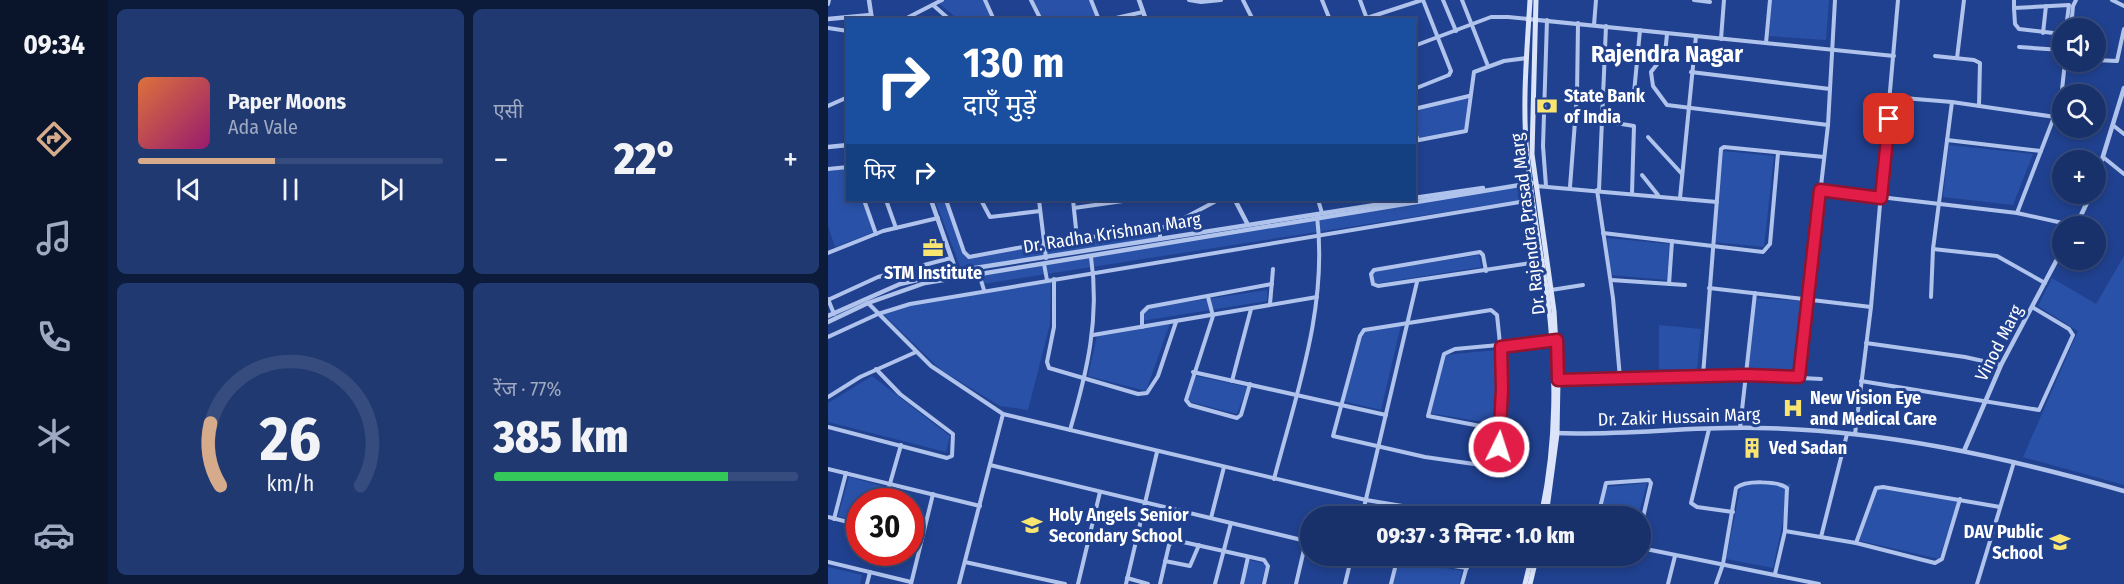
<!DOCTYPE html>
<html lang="hi">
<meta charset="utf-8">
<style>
body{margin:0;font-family:"Fira Sans Condensed","Noto Sans Devanagari",sans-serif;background:#213971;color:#f1f3f6;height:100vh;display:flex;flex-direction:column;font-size:22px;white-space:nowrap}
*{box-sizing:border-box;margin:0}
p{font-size:20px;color:#9fa9c1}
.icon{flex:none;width:33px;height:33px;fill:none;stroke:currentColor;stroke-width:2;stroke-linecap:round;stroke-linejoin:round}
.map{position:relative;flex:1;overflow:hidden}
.side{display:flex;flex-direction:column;gap:9px;padding:9px;background:#0d1b3b;width:720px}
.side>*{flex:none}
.hud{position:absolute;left:18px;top:18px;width:570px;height:183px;border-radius:0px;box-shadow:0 3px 9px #0003,0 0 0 2px #364c7e;background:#1a4fa0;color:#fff;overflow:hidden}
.tools{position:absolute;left:1224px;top:18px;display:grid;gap:12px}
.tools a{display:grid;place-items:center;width:54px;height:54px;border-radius:50%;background:#18316b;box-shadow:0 3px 9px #0003,0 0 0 2px #364c7e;font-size:30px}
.speed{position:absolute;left:18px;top:488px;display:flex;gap:12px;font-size:30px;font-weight:700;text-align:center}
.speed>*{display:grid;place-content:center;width:78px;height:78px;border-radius:50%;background:#18316b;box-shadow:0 3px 9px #0003,0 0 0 2px #364c7e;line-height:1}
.speed .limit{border:9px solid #d22;background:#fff;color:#111}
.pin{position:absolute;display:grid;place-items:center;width:51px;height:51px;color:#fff;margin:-26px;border-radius:12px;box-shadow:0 3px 9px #0006}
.me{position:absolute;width:66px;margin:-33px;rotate:4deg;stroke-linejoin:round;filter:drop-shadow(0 0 4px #0008)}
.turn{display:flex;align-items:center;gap:21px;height:126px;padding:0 18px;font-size:27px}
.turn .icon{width:78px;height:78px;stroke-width:2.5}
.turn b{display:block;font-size:42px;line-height:51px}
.then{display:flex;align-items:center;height:57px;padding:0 18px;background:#0003;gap:12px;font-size:22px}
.big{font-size:45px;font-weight:800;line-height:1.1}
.side .tile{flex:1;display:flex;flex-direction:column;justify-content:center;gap:9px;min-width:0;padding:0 21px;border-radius:9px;background:#213971}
.side .dial{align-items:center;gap:0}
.dial svg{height:156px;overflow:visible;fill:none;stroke:#364c7e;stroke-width:7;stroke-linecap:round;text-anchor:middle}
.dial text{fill:#f1f3f6;stroke:none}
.song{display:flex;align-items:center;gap:18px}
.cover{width:72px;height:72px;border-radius:9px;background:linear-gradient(135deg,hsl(20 70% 55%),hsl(320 70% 35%))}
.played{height:6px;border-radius:3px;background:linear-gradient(90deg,#d6ab8b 45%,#364c7e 45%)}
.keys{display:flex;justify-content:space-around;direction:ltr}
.heat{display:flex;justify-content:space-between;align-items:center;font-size:33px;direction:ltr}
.charge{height:9px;border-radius:4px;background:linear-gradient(90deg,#34c759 77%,#364c7e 0)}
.side .tiles{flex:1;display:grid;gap:9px;grid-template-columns:repeat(2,1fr)}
.trip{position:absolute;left:472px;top:506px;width:351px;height:60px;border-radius:30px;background:#18316b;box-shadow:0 3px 9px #0003,0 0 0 2px #364c7e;font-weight:800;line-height:60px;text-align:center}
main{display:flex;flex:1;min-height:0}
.tabs{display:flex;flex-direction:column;width:108px;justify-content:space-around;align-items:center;background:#0a142b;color:#9fa9c1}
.tabs .icon{width:42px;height:42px}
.tabs .active{color:#d6ab8b}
.tabs b{font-size:27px;color:#f1f3f6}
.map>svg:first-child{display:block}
.green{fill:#2951a7}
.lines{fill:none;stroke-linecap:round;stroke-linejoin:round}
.minor{stroke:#afc3ec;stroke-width:4}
.tertiary{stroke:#afc3ec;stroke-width:4.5}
.secondary{stroke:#dbe4f9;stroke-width:5}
.route-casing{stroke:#92132f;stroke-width:15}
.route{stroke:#e11d48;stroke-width:10}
.labels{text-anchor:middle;stroke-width:6;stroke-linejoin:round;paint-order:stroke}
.poi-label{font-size:18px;font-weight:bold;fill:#fff;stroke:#20418f;text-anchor:start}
.street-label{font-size:18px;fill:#fff;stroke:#20418f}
.district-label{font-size:24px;font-weight:bold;fill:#fff;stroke:#20418f}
</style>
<main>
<nav class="tabs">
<b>09:34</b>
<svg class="icon active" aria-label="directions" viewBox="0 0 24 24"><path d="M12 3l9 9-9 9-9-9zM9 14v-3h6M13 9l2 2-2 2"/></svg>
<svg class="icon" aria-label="music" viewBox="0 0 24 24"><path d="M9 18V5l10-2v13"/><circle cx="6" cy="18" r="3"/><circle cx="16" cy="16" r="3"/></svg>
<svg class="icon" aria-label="phone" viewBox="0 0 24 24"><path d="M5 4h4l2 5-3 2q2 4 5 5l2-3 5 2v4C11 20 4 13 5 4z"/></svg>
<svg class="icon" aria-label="climate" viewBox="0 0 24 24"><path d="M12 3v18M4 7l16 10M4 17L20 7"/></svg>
<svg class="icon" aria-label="car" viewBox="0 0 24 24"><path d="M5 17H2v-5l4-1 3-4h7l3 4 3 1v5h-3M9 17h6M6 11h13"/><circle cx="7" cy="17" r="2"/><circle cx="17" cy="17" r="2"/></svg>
</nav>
<section class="side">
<div class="tiles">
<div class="tile">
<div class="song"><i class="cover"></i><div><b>Paper Moons</b><p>Ada Vale</p></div></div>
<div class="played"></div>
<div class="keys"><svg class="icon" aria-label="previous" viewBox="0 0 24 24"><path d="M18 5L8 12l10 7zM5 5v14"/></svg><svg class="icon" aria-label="pause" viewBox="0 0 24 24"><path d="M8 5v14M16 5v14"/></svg><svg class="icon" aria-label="next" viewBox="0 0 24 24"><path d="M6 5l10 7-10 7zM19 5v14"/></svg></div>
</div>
<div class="tile"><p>एसी</p>
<div class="heat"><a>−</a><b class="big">22°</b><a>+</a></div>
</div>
<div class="tile dial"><svg viewBox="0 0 100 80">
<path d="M14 69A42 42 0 1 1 86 69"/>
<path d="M14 69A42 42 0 0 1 9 37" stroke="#d6ab8b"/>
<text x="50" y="56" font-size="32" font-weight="700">26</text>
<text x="50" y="72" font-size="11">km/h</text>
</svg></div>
<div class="tile"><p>रेंज · 77%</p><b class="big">385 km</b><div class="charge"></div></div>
</div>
</section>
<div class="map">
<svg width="1296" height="584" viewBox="0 0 1296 584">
<rect width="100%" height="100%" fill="#20418f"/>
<g class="green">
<path d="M 114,0 L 156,0 L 165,19 L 130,19 L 109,2 Z"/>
<path d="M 205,0 L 261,0 L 270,19 L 215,19 Z"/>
<path d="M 944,0 L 1001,0 L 998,40 L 941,36 Z"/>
<path d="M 640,96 L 637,130 L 590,138 L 587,130 L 586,111 Z"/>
<path d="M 1121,145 L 1205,154 L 1185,205 L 1115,197 Z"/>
<path d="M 895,151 L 946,156 L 936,247 L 886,242 Z"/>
<path d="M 19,169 L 20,200 L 35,200 L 46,232 L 7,247 L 0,226 L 0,171 Z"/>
<path d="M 699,181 L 701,199 L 155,284 L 152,273 Z"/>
<path d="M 107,200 L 118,200 L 137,256 L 329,228 L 330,238 L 133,269 Z"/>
<path d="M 779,238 L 841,244 L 839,280 L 782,275 Z"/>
<path d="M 651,255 L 653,267 L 546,284 L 545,272 Z"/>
<path d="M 1296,256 L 1296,485 L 1195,457 L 1250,331 L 1210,306 L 1224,278 L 1268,304 Z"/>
<path d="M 223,279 L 222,324 L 200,410 L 172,406 L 113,370 L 55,314 L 81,303 Z"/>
<path d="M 439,290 L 439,301 L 313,321 L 313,309 Z"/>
<path d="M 927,298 L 973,301 L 964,373 L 919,371 Z"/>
<path d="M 342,323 L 318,391 L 260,376 L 269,336 Z"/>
<path d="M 573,325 L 553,410 L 515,401 L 533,331 Z"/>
<path d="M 831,325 L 873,329 L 869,370 L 831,369 Z"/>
<path d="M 668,350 L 670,389 L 668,424 L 601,413 L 617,355 Z"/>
<path d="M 44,376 L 122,436 L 118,452 L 0,422 L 0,403 Z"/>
<path d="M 368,376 L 419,387 L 409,414 L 359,401 Z"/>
<path d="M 21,477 L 58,487 L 54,501 L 32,501 L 31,522 L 10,516 Z"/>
<path d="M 819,483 L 810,516 L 772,516 L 778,487 Z"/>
<path d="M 963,484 L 945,568 L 898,559 L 913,485 Z"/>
<path d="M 1048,486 L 1130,501 L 1111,559 L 1029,540 Z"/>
<path d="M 570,559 L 634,571 L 631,584 L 563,584 Z"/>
<path d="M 421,560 L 438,564 L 433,584 L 415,584 Z"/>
<path d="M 0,567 L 34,575 L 32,584 L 0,584 Z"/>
</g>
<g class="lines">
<g class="minor">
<path d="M 157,0 L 166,20"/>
<path d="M 203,0 L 213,20"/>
<path d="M 263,0 L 271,20"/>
<path d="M 361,0 L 373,2 L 393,0"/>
<path d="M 415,0 L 425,20"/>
<path d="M 494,0 L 502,20"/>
<path d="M 532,0 L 539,19"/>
<path d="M 615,0 L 628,31"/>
<path d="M 634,0 L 660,66"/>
<path d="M 866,0 L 882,2"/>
<path d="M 1284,0 L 1296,6"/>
<path d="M 0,4 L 1,0"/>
<path d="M 105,5 L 122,20"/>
<path d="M 1186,8 L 1186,0"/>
<path d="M 539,18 L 594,0"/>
<path d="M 75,20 L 114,0"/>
<path d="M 279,20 L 315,12"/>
<path d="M 766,25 L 768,0"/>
<path d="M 0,28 L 20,31"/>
<path d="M 1243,28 L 1245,6 L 1248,0"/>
<path d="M 1215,33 L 1218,6"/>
<path d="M 839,34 L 837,54 L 823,72 L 825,86 L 839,105 L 1000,125"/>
<path d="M 1234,34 L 1191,29 L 1187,24 L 1186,8 L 1241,5 L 1238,28"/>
<path d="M 893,39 L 896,0"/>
<path d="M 938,43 L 942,0"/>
<path d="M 586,46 L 663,17 L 680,17 L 1066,56"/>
<path d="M 1191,47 L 1234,50"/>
<path d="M 1107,56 L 1146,60 L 1152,63 L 1151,106"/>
<path d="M 1129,58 L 1136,0"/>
<path d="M 1268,60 L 1289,61 L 1296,29"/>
<path d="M 863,72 L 1002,89"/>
<path d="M 586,89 L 621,75 L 623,71 L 595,0"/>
<path d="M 749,95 L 800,97 L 806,93 L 812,30"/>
<path d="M 1063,97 L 1124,102 L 1234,118"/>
<path d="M 0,106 L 20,97"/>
<path d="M 586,109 L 641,96"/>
<path d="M 775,121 L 806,126 L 804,193"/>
<path d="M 1286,126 L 1296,134"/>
<path d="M 586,131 L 590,140"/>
<path d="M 820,137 L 854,174"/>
<path d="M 1119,140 L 1213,151"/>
<path d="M 586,141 L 638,131 L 646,72 L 676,61 L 699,58"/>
<path d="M 1275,157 L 1296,174"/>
<path d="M 0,169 L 20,167"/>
<path d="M 814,175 L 830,195"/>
<path d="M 708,186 L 889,202"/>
<path d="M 718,186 L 715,146 L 719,20"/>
<path d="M 742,187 L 749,95 L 750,23"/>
<path d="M 769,190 L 785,298 L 792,378"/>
<path d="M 771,190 L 778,26"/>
<path d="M 992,190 L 1189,213 L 1248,226"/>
<path d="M 852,198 L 868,36"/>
<path d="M 36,200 L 48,234"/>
<path d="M 58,200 L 68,228"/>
<path d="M 118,200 L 136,252 L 141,257 L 216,243 L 327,229"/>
<path d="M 153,200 L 162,217 L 212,211"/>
<path d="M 211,200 L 218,258"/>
<path d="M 245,200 L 249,238"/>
<path d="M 491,203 L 494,213"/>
<path d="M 246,208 L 302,200"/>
<path d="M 1189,213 L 1233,99 L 1237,62"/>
<path d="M 775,233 L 935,252 L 942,244 L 950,153"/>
<path d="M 332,239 L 332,228 L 345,224 L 390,200"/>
<path d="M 1105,249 L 1169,256 L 1217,283"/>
<path d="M 0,253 L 55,231 L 110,218"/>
<path d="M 216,264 L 219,280"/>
<path d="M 658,271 L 655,255 L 652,252 L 546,270 L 543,274 L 545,284 L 550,286 L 716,261"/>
<path d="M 151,274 L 156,290"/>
<path d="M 226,279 L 226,327 L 219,362 L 221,368 L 310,394 L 319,393 L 330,376 L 348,322"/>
<path d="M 783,280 L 857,285"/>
<path d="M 841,284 L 844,241"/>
<path d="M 881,288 L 1043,307"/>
<path d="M 723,290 L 755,285"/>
<path d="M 380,297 L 385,316 L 358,400 L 362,405 L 409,418 L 413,415 L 422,384"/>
<path d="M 1103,297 L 1105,249 L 1124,102"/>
<path d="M 0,299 L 6,314"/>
<path d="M 0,300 L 50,277 L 123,258"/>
<path d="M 40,303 L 103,366 L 175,414 L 538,500 L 635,516"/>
<path d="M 442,304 L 445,269"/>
<path d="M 663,310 L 669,315 C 673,350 681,437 667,467 L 597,457 L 505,436 L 532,336 L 536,330 Z"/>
<path d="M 314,327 L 314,313 L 320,307 L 444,284"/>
<path d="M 265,335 L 489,297"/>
<path d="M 0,337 L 50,314 L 82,304 L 704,200"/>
<path d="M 1038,343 L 1137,357 L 1173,365"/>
<path d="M 365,372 L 558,415"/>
<path d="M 875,375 L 893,149 L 896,147 L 996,157"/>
<path d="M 971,377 L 1000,125 L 1007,0"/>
<path d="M 730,380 L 918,375 L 993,379"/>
<path d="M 404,381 L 423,309"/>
<path d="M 1033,381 L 1211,410 L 1245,335 L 1241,329 L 1204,307"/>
<path d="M 0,397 L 32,377 L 88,352"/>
<path d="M 0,427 L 119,458 L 124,456 L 125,434 L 72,394 L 48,369"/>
<path d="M 912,428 L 927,293"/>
<path d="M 881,429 L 863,503 L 869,507 L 905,512"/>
<path d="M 242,430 C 259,372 272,318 263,257"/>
<path d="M 673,430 L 600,416 L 616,354 L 627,349 L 724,340"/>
<path d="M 1027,434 L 1043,307 L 1070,0"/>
<path d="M 162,465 L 478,541 L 468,584"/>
<path d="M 0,469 L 152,506"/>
<path d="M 446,479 C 469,392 500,306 489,216"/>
<path d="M 57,501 L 73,445"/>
<path d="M 534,516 L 589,282"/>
<path d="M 770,516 L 778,483 L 821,480 L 823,483 L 813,526"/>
<path d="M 0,517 L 32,525"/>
<path d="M 383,518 L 396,467"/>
<path d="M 6,519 L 18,473"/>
<path d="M 957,531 L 1028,543 L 1107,563 L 1114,559 L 1132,499"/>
<path d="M 993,537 L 1019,434"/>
<path d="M 1028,543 L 1048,488 L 1055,487 L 1172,507"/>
<path d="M 813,548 L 991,584"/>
<path d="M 337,561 L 362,566 L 371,545"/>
<path d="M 0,562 L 83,582"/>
<path d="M 137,562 L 237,584"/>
<path d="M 299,578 L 320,584"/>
<path d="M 39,584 L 42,572"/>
<path d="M 83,584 L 105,494"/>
<path d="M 131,584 L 175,414"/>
<path d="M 250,584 L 272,492"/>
<path d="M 298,584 L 329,452"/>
<path d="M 332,584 L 341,545 L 346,540 L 436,560 L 440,566 L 436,584"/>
<path d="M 387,584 L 403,523"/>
<path d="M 414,584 L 420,557"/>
<path d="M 517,584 L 524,555"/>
<path d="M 563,584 L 568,564 L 573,558 L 639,568"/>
<path d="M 634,584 L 642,555"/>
<path d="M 840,584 L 847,556"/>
<path d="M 888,584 L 895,564 L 908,488 C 917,480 950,481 959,488 L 957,531 L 947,574"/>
<path d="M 1149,584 L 1186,462"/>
</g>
<g class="tertiary">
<path d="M 41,0 L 44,20"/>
<path d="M 311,0 L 318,20"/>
<path d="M 0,19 L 43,15"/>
<path d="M 0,147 L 20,145"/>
<path d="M 1268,179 L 1296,88"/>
<path d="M 586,198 L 655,188"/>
<path d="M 103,200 L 128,271"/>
<path d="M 407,200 L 420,225"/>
<path d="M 1248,226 L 1263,194"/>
<path d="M 0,316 L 72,284 L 128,271 L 579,200"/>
<path d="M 0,322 L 40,303 L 97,283 L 704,183"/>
<path d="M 726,433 C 794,436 863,426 931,428 C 1055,430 1177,457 1296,491"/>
<path d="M 1136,451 L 1173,365 L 1234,250"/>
</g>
<g class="secondary">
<path d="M 702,0 C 699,51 694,103 699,155 C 703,201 712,248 719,294 C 729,366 729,445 713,516"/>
<path d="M 708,0 L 704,154 L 726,311 L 730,380 L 729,434 L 718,516"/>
<path d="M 697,584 L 704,555"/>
<path d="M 702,584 L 709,555"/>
</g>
</g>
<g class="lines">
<g class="route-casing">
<path id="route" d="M 671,447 L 674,389 L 673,347 L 729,340 L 730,380 L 918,375 L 971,377 L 992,190 L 1053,198 L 1061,119"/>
</g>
<use href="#route" class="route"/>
</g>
<defs>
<g id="bank-bare" transform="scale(1.62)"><path d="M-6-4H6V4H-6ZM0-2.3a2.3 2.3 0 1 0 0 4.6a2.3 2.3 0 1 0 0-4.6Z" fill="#fae570" stroke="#20418f" stroke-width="2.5" paint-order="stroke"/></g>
<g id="office-bare" transform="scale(1.62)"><path d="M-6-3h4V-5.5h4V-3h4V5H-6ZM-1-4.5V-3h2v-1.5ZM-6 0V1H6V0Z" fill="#fae570" stroke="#20418f" stroke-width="2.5" paint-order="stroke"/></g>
<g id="hospital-bare" transform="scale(1.62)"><path d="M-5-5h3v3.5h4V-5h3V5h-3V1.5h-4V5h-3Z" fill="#fae570" stroke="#20418f" stroke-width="2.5" paint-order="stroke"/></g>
<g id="building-bare" transform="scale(1.62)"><path d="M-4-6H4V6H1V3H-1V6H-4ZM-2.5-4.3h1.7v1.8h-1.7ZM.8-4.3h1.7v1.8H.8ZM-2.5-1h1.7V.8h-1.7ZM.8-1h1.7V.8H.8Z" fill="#fae570" stroke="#20418f" stroke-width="2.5" paint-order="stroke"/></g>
<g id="school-bare" transform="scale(1.62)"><path d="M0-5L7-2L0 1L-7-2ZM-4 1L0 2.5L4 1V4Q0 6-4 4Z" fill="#fae570" stroke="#20418f" stroke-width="2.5" paint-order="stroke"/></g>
</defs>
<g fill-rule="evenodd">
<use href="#bank-bare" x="719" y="106"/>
<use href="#office-bare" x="105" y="248"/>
<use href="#hospital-bare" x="965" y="408"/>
<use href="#building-bare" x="924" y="448"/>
<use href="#school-bare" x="204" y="525"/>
<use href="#school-bare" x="1232" y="542"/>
</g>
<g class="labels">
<g class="poi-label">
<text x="736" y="102">State Bank<tspan x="736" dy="21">of India</tspan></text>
<text x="105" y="279" text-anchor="middle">STM Institute</text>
<text x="982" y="404">New Vision Eye<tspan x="982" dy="21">and Medical Care</tspan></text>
<text x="941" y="454">Ved Sadan</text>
<text x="221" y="521">Holy Angels Senior<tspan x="221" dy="21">Secondary School</tspan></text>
<text x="1215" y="538" text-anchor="end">DAV Public<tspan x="1215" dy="21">School</tspan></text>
</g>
<g class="street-label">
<text transform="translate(700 224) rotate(-97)" y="6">Dr. Rajendra Prasad Marg</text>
<text transform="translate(284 233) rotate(-9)" y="6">Dr. Radha Krishnan Marg</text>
<text transform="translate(1171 343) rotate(-63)" y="6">Vinod Marg</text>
<text transform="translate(851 417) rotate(-2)" y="6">Dr. Zakir Hussain Marg</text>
</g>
<g class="district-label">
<text x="839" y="62">Rajendra Nagar</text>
</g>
</g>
</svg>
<div class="tools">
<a><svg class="icon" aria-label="sound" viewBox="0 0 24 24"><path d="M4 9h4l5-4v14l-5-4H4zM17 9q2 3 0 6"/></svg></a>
<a><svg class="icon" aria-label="search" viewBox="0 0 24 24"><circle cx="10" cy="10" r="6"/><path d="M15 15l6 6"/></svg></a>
<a>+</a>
<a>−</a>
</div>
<div class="speed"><div class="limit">30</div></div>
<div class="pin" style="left:1061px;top:119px;background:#d93025"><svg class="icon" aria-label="arrive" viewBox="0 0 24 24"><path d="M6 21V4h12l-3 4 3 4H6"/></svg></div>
<svg class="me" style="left:671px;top:447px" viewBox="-20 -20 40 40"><circle r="17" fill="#e11d48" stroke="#fff" stroke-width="3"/><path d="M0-11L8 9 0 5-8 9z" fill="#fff"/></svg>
<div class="trip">09:37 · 3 मिनट · 1.0 km</div>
<div class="hud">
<div class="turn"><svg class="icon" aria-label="right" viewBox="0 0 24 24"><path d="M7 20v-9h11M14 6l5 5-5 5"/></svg><div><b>130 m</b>दाएँ मुड़ें</div></div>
<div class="then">फिर<svg class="icon" aria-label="right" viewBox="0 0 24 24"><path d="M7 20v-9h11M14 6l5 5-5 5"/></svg></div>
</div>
</div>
</main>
